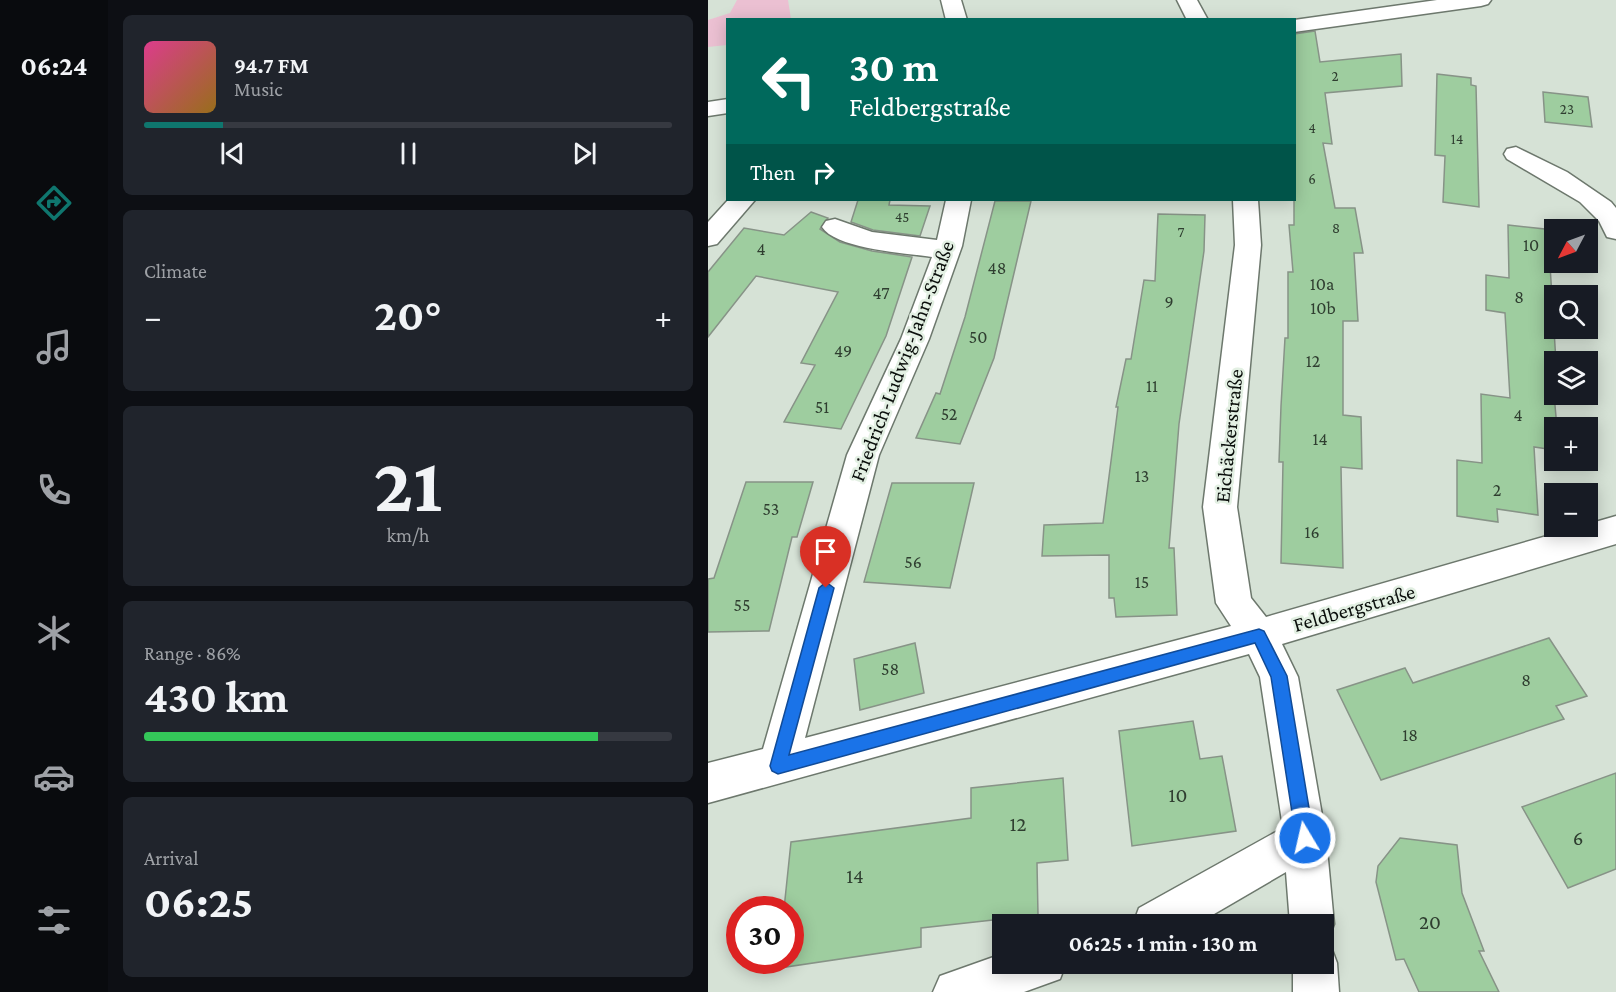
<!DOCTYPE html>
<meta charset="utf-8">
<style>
body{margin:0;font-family:"Crimson Pro",serif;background:#20242c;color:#f1f3f6;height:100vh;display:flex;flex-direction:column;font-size:22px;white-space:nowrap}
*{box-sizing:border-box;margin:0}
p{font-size:20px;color:#9ea1a6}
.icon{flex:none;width:33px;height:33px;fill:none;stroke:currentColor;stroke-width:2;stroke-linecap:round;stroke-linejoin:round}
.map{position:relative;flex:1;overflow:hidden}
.details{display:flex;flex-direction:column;gap:15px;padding:15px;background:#0d0f14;width:600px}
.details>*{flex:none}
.top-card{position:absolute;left:18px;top:18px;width:570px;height:183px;border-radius:0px;box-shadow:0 3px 15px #0003;background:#00695c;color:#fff;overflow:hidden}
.needle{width:39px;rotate:229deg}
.controls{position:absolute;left:836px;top:219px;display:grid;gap:12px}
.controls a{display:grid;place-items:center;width:54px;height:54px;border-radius:0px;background:#171b24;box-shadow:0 3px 15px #0003;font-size:30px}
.speed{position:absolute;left:18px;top:896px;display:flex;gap:12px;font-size:30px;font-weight:700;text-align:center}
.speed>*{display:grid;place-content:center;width:78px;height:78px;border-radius:50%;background:#171b24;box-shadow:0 3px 15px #0003;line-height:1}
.speed .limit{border:9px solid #d22;background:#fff;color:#111}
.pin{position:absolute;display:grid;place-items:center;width:51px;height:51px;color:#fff;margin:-62px -26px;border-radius:50% 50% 50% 0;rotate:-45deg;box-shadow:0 0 6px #0007}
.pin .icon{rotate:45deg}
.me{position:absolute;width:66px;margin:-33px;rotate:351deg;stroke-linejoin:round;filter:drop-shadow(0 0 4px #0008)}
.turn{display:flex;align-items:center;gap:21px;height:126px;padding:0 24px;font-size:27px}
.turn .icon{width:78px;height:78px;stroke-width:2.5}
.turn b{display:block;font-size:42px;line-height:51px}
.then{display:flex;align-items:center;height:57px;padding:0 24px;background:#0003;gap:12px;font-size:22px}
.big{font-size:45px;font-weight:700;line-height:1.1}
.details .tile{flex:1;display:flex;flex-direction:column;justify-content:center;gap:9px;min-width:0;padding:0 21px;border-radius:9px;background:#20242c}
.details .dial{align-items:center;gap:0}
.dial b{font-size:78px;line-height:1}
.song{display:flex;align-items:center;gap:18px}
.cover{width:72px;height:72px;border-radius:9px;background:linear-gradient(135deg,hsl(330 70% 55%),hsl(40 70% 35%))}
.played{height:6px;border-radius:3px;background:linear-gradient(90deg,#0f766e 15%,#363941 15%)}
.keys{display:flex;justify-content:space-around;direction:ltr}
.heat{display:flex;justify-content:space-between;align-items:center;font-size:33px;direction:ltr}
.charge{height:9px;border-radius:4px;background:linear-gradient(90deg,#34c759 86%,#363941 0)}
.trip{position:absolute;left:284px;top:914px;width:342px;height:60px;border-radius:0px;background:#171b24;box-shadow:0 3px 15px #0003;font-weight:700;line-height:60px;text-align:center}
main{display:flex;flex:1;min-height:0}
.tabs{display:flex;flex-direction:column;width:108px;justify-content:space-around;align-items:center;background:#090b0e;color:#9ea1a6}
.tabs .icon{width:42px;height:42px}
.tabs .on{color:#0f766e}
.tabs b{font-size:27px;color:#f1f3f6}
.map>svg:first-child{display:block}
.green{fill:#ebc0d2}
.building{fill:#9ecd9f;stroke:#879387;stroke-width:1.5}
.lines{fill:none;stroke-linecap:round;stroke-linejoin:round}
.minor-casing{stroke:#6d786d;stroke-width:3}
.minor{fill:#fff;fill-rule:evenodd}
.route{fill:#1a73e8;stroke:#114b97;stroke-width:1.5}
.labels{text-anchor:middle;stroke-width:5;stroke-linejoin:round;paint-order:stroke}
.far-number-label{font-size:15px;fill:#2f3e30}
.number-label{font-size:18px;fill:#2f3e30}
.street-label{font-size:21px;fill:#0a0e0b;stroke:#e3f0e3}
.near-number-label{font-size:21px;fill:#2f3e30}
</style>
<main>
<nav class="tabs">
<b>06:24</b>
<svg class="icon on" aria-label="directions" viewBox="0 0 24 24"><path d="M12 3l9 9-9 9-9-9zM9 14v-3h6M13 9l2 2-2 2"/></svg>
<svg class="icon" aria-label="music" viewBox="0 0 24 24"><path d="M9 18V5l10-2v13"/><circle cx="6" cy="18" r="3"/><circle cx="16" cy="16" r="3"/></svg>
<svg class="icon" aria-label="phone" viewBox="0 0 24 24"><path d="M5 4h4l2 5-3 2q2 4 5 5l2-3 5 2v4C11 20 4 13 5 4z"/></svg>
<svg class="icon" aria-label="climate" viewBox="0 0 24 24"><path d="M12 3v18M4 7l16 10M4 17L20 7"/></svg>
<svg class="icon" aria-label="car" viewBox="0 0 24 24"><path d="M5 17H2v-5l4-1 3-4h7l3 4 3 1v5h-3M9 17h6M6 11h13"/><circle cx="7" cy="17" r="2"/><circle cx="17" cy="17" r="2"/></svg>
<svg class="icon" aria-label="filters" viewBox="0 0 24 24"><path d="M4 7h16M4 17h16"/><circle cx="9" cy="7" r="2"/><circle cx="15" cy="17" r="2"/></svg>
</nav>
<section class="details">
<div class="tile">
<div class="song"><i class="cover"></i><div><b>94.7 FM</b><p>Music</p></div></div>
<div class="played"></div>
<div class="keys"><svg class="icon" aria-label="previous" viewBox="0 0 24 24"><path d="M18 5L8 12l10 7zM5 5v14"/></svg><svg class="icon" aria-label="pause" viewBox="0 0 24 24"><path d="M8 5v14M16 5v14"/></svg><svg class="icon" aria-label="next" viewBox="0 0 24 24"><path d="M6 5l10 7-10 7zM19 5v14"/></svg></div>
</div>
<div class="tile"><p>Climate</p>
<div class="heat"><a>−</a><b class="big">20°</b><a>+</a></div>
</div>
<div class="tile dial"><b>21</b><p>km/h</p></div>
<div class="tile"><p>Range · 86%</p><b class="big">430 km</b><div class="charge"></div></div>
<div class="tile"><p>Arrival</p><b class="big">06:25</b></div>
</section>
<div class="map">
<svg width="908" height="992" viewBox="0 0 908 992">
<rect width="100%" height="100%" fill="#d6e2d6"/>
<path class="green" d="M 29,0 L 80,0 L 83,19 L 20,20 L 19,45 L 0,47 L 0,20 L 22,13 Z"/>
<g class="building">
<path d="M 607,31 L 612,62 L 693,54 L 694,86 L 617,93 L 624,144 L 615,143 L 627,208 L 647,208 L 655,253 L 646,253 L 650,321 L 635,321 L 635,415 L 653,417 L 654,469 L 633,467 L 635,568 L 573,563 L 575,462 L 571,462 L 573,406 L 577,338 L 580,338 L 580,272 L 585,272 L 581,225 L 586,225 L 586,34 Z"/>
<path d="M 729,74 L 763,78 L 763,85 L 768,86 L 771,207 L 735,202 L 737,156 L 727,155 Z"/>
<path d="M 835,92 L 880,97 L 884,127 L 837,122 Z"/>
<path d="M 150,200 L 182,200 L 181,205 L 222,206 L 212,236 L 165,230 L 143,222 Z"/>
<path d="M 287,201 L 323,201 L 286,358 L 252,444 L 208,438 L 228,393 L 232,394 L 257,317 Z"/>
<path d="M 103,212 L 120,218 L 112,229 L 132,242 L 164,251 L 204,257 L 178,336 L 133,429 L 76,422 L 107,365 L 93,363 L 130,292 L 48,276 L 0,337 L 0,272 L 36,228 L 76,235 Z"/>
<path d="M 450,214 L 497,215 L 496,251 L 471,424 L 461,548 L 466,548 L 469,615 L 408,617 L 406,598 L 401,598 L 401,555 L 334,556 L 336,525 L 395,523 L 410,407 L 408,407 L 418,359 L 423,359 L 436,280 L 447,281 Z"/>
<path d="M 800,225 L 846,230 L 846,266 L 842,265 L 848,362 L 846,362 L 846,394 L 849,428 L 846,428 L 846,450 L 826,447 L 830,515 L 789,509 L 790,522 L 749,516 L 749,460 L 774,463 L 773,394 L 802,398 L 797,313 L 778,310 L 778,275 L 801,278 Z"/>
<path d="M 38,482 L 105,482 L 89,537 L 84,537 L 61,631 L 0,632 L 0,579 L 6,578 Z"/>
<path d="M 184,483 L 266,483 L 242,588 L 156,582 Z"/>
<path d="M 841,638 L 879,696 L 848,706 L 856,719 L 673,780 L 629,690 L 697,668 L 705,683 Z"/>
<path d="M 207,643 L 216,693 L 152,710 L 146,659 Z"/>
<path d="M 485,721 L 492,759 L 514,756 L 528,831 L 424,846 L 411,731 Z"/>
<path d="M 908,773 L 908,869 L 860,888 L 814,807 Z"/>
<path d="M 355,778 L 360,860 L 329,863 L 330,915 L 213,928 L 213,947 L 71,968 L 72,960 L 82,960 L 82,909 L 76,909 L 83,842 L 263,818 L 263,788 Z"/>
<path d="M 692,838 L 749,845 L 754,893 L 776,951 L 771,951 L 791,992 L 711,992 L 696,959 L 688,960 L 668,882 L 670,866 Z"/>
</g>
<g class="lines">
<g class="minor-casing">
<g id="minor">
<path d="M 233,0 L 253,0 L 259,20 L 238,20 Z"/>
<path d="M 469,0 L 489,0 L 500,20 L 479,20 Z"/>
<path d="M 729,0 L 783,0 L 780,4 L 773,6 L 586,32 L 586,20 Z"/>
<path d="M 20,99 L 20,113 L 0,116 L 0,102 Z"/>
<path d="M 808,147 L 859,172 L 903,202 L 908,208 L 908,239 L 899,237 L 891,221 L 872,202 L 799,159 L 796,154 L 799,149 Z"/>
<path d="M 20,200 L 47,200 L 9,244 L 0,246 L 0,222 Z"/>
<path d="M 238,200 L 263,200 L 254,246 L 221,339 L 171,455 L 97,738 L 523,626 L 508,603 L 495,507 L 527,245 L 525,200 L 550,200 L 553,245 L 529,507 L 543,598 L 558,617 L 908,516 L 908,544 L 574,644 L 590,677 L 618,838 L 626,924 L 620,940 L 615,941 L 615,924 L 582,924 L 578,872 L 489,924 L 425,924 L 431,908 L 575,828 L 552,677 L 541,654 L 0,803 L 0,763 L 55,749 L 139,455 L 193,339 L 224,257 C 198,253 128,249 114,227 L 118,221 L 127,219 L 164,232 L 229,240 Z"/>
<path d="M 615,944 L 623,947 L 629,963 L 631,992 L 585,992 L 585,963 L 615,963 Z"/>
<path d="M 294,954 L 294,963 L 358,963 L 352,979 L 316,992 L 225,992 L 232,976 Z"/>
</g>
</g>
<use href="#minor" class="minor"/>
</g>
<path class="route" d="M 118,582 L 126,588 L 81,755 L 551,629 L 556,631 L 579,676 L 606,838 L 603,844 L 597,846 L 591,844 L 588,838 L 563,677 L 547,643 L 70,774 L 64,771 L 62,766 L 111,588 Z"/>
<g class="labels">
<g class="far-number-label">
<text x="627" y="81">2</text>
<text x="859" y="114">23</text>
<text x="604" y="133">4</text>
<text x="749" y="144">14</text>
<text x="604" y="184">6</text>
<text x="194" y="222">45</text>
<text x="628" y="233">8</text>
<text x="473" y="237">7</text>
</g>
<g class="number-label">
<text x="823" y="251">10</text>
<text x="53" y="255">4</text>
<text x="289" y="274">48</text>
<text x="614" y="290">10a</text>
<text x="173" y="299">47</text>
<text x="811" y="303">8</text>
<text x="461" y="308">9</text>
<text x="615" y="314">10b</text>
<text x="270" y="343">50</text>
<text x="135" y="357">49</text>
<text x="605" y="367">12</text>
<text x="444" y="392">11</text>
<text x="114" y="413">51</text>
<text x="241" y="420">52</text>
<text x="810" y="421">4</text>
<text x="612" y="445">14</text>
<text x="434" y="482">13</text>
<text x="789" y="496">2</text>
<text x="63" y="515">53</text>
<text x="604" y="538">16</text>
<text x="205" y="568">56</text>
<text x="434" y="588">15</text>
<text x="34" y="611">55</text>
<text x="182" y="675">58</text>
<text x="818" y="686">8</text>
<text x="702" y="741">18</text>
</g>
<g class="street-label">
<text transform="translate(194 361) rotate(-69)" y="7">Friedrich-Ludwig-Jahn-Straße</text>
<text transform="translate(521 436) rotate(-84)" y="7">Eichäckerstraße</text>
<text transform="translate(646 608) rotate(-16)" y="7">Feldbergstraße</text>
</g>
<g class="near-number-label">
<text x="470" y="802">10</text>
<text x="310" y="831">12</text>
<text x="870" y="845">6</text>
<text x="147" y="883">14</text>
<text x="722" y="929">20</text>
</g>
</g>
</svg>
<div class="controls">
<a><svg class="needle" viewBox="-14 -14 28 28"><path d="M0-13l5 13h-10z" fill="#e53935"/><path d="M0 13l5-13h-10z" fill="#9ea1a6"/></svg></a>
<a><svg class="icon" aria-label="search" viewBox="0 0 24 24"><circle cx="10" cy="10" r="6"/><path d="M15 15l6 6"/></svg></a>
<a><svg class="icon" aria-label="layers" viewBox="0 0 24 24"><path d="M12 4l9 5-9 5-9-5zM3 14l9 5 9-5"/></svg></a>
<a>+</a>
<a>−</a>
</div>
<div class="speed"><div class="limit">30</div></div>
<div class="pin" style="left:118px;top:588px;background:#d93025"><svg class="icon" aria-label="arrive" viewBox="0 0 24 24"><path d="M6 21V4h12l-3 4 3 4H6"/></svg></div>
<svg class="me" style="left:597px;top:838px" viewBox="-20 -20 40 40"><circle r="17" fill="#1a73e8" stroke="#fff" stroke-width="3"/><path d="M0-11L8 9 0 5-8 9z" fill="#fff"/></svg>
<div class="trip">06:25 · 1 min · 130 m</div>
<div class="top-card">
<div class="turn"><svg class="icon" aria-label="left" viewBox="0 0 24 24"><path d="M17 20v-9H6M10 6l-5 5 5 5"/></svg><div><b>30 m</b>Feldbergstraße</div></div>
<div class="then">Then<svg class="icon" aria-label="right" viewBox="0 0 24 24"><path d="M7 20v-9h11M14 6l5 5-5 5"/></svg></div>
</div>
</div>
</main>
